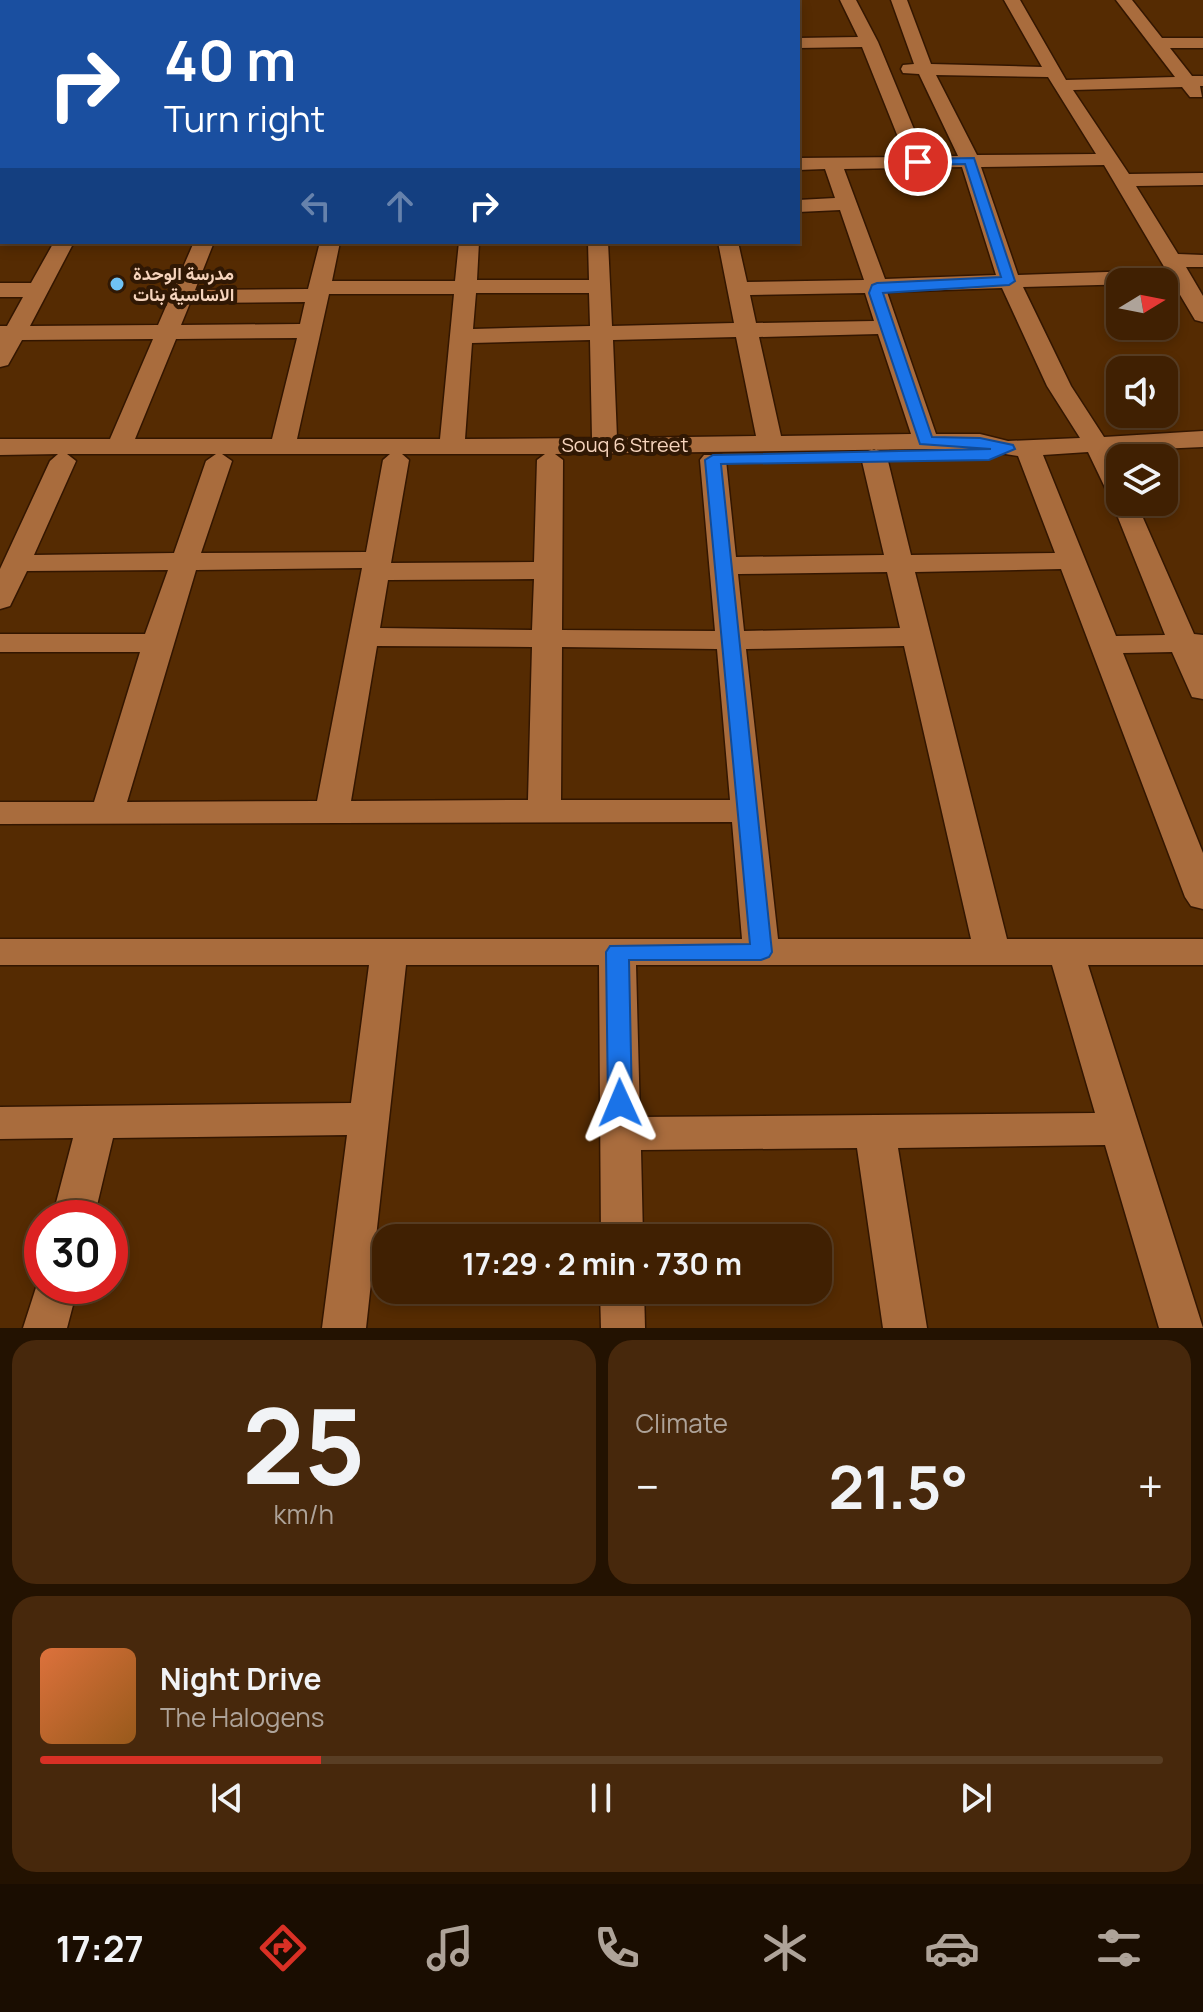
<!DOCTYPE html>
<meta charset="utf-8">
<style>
body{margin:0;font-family:Manrope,Vazirmatn,sans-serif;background:#47280c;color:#f1f3f6;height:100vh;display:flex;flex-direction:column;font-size:30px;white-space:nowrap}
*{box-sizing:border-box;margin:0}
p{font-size:26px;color:#aea399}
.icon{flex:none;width:44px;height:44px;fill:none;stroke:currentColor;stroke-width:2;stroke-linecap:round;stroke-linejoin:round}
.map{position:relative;height:1328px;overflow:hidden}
.side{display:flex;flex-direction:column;gap:12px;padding:12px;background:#231201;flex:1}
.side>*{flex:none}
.top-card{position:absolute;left:0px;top:0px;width:800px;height:244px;box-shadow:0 4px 12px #0003,0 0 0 2px #593e24;background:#1a4fa0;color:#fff;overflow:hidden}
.needle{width:52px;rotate:80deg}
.tools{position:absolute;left:1106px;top:268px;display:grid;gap:16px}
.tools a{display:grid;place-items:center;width:72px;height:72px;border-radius:16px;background:#402002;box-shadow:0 4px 12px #0003,0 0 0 2px #593e24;font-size:40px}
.speed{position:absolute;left:24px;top:1200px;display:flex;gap:16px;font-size:40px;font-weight:700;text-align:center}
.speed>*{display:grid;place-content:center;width:104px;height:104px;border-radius:50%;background:#402002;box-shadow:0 4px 12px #0003,0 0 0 2px #593e24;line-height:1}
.speed .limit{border:12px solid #d22;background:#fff;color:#111}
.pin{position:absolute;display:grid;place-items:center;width:68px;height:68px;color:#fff;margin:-34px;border:4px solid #fff;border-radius:50%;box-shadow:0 2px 8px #0007}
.me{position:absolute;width:88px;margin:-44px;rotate:359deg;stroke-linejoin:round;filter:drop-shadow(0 0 6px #0008)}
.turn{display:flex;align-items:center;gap:28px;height:168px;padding:0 32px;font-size:36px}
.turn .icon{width:104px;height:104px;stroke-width:2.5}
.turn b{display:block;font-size:56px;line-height:68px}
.lanes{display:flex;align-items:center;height:76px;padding:0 32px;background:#0003;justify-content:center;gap:40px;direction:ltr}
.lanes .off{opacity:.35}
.big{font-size:60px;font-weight:700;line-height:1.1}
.side .tile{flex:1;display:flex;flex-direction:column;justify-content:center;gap:12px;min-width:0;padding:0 28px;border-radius:24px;background:#47280c}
.side .dial{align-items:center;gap:0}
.dial b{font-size:104px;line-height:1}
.song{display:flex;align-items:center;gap:24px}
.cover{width:96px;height:96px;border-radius:12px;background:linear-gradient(135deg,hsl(20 70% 55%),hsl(30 70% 35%))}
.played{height:8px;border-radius:4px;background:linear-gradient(90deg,#d93025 25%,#593e24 25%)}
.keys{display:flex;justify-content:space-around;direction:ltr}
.heat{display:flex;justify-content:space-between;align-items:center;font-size:44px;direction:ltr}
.side .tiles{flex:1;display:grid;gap:12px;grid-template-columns:1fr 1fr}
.tile:last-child{grid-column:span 2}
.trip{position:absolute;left:372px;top:1224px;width:460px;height:80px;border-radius:24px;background:#402002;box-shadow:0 4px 12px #0003,0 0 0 2px #593e24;font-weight:700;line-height:80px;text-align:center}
.menu{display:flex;height:128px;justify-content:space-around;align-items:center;background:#1a0d01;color:#aea399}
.menu .icon{width:56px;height:56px}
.menu .current{color:#d93025}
.menu b{font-size:36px;color:#f1f3f6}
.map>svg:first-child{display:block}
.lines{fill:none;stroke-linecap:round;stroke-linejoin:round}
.minor-casing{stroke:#331600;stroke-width:3}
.minor{fill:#a96c3d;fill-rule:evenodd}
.route{fill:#1a73e8;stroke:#114b97;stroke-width:2}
.poi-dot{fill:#6fc2f4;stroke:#301804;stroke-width:3}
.labels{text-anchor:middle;stroke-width:8;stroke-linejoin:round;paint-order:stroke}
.far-poi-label{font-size:18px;font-weight:bold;fill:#f6d4bd;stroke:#301804;text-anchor:start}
.street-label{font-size:20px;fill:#f6d4bd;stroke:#301804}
</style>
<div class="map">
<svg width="1203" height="1328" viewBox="0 0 1203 1328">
<rect width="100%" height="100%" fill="#552b02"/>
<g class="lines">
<g class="minor-casing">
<g id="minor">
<path d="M 0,0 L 181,0 L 2,2 L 0,6 Z"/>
<path d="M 256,0 L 272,0 L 255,2 Z"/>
<path d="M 355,0 L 371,0 L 354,2 Z"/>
<rect x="451" y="0" width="16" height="2"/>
<rect x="556" y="0" width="16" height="2"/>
<rect x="649" y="0" width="16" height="2"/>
<path d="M 745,0 L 761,0 L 762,2 L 746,2 Z"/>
<path d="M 840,0 L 856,0 L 878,42 L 925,156 L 958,156 L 919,74 L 903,73 L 901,69 L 903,65 L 914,64 L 891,0 L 907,0 L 931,64 L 1042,67 L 1004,0 L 1020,0 L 1066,80 L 1175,77 L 1116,0 L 1132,0 L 1162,38 L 1203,38 L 1203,48 L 1170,48 L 1192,76 L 1203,76 L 1203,86 L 1200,86 L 1202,97 L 1190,97 L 1182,87 L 1073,90 L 1129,174 L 1203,173 L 1203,185 L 1136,186 L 1178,254 L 1203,255 L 1203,267 L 1186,267 L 1203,296 L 1203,322 L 1195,320 L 1173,283 L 1023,287 L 1071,386 L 1104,437 L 1203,431 L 1203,447 L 1113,451 L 1120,466 L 1120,502 L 1136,502 L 1194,634 L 1203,635 L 1203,699 L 1192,697 L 1172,652 L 1123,653 L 1203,853 L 1203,909 L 1191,906 L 1185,897 L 1061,569 L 915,572 L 1007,939 L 1203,939 L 1203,965 L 1088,965 L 1203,1328 L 1159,1328 L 1105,1145 L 898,1148 L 927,1328 L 883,1328 L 857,1148 L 641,1150 L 643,1238 L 601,1238 L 599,965 L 406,965 L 366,1328 L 322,1328 L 347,1135 L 113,1138 L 94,1218 L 52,1218 L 73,1138 L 0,1139 L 0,1107 L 351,1103 L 369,965 L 0,965 L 0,939 L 742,939 L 732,822 L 0,824 L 0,802 L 94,802 L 140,652 L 0,652 L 0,634 L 145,634 L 168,570 L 27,571 L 10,606 L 0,609 L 0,569 L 50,461 L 58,454 L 0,455 L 0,439 L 110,439 L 153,339 L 22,340 L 8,365 L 0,367 L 0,326 L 7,326 L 23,297 L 0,297 L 0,283 L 31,283 L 54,242 L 74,242 L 30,326 L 158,325 L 194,242 L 214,242 L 195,290 L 308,289 L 320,242 L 340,242 L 332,281 L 455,281 L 459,242 L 479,242 L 477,280 L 589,280 L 588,242 L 608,242 L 612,326 L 734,323 L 718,242 L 738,242 L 747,282 L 864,280 L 840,210 L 798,212 L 798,200 L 835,198 L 825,169 L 798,170 L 798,158 L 906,157 L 862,47 L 798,48 L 798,38 L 858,37 ZM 936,75 L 1048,77 L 1096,154 L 977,155 ZM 1104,165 L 1166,270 L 1018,275 L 981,167 ZM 962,167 L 996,275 L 885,279 L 844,169 ZM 1002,288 L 1047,386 L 1080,438 L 1008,441 L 980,434 L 936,434 L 887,292 ZM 476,293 L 589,293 L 590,326 L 473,329 ZM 865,293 L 874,321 L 756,323 L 750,295 ZM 329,294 L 454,294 L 440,439 L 297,439 ZM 305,302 L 300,324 L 181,325 L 190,303 ZM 878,334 L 911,434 L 781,436 L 759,337 ZM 736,337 L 756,436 L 617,438 L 613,340 ZM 297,338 L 272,439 L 135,439 L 176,339 ZM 590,340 L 592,438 L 465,439 L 472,343 ZM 874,449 L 865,452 L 861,457 L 884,555 L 736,557 L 726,460 L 722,455 L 704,455 L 700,460 L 715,631 L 562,630 L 563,460 L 555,454 L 926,449 L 980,450 L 1018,456 L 1055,553 L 911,555 L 887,457 L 883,452 ZM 1088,452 L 1111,500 L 1165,635 L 1116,636 L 1043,455 ZM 67,454 L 216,454 L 206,461 L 174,553 L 34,555 L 76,461 ZM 222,454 L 390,454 L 383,460 L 366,552 L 201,553 L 232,461 ZM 402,454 L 545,454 L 537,460 L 534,562 L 391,563 L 409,460 ZM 362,568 L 317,801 L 127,802 L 196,570 ZM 887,572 L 900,628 L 744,631 L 738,574 ZM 534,579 L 532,630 L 380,628 L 388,580 ZM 377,646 L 532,647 L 528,800 L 351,801 ZM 904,646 L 971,939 L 778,939 L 746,649 ZM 562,647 L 717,649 L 730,800 L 561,800 ZM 636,965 L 1052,965 L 1095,1113 L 640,1117 Z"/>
<rect x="0" y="41" width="2" height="10"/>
<rect x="0" y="127" width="2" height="10"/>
<rect x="0" y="200" width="2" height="12"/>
<path d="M 41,1272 L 42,1286 L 78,1286 L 67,1328 L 23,1328 Z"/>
<path d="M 600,1290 L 644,1290 L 645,1328 L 601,1328 Z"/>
</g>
</g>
<use href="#minor" class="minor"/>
</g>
<path class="route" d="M 974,158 L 1015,281 L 1009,285 L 883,293 L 932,437 L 980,438 L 1013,445 L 1015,449 L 989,460 L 721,464 L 772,952 L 769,957 L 761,960 L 629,960 L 632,1103 L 628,1110 L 620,1113 L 611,1110 L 608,1103 L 606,952 L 610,946 L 750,944 L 705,460 L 713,455 L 991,449 L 920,444 L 869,293 L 872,285 L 877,283 L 1001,277 L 965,164 L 918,165 L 912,162 L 918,159 Z"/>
<circle class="poi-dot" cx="117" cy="284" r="8"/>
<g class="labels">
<g class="far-poi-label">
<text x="133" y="280">مدرسة الوحدة<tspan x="133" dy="21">الاساسية بنات</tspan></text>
</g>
<g class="street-label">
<text x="625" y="452">Souq 6 Street</text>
</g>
</g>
</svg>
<div class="tools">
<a><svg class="needle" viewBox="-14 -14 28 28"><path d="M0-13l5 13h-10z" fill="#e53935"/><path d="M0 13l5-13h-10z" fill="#aea399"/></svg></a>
<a><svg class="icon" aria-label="sound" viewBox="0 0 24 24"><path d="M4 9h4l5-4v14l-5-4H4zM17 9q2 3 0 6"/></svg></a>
<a><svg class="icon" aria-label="layers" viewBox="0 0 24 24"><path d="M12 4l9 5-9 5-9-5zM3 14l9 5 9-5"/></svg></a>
</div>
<div class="speed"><div class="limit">30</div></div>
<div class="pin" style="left:918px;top:162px;background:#d93025"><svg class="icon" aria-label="arrive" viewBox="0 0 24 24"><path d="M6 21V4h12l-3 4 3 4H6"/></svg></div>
<svg class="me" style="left:620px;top:1103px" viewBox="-20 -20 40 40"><path d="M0-17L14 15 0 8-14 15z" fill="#1a73e8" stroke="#fff" stroke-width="4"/></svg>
<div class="trip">17:29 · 2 min · 730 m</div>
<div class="top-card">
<div class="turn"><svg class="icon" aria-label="right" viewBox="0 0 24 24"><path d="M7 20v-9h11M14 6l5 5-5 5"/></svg><div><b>40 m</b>Turn right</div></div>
<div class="lanes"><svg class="icon off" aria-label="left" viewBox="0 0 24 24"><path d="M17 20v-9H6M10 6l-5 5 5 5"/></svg><svg class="icon off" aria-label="ahead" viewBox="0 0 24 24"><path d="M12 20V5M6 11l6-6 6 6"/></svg><svg class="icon" aria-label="right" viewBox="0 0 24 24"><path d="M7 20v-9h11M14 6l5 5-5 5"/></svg></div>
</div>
</div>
<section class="side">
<div class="tiles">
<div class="tile dial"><b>25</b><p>km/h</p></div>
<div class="tile"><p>Climate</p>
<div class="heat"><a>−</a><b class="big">21.5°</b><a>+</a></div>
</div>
<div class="tile">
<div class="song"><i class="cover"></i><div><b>Night Drive</b><p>The Halogens</p></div></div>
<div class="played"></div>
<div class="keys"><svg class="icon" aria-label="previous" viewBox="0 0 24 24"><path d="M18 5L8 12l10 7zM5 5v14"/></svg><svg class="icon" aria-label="pause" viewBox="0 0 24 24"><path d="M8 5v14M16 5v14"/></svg><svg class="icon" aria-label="next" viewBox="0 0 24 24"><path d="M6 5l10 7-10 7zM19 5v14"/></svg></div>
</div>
</div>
</section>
<nav class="menu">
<b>17:27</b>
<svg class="icon current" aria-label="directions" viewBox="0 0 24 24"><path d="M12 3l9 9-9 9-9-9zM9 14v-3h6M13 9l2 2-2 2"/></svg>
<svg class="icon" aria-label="music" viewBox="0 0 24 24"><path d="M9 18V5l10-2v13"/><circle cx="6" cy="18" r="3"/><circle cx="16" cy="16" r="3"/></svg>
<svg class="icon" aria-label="phone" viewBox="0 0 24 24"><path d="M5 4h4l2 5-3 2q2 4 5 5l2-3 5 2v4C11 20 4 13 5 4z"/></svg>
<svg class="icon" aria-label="climate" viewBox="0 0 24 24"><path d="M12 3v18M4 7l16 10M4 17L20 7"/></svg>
<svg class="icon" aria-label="car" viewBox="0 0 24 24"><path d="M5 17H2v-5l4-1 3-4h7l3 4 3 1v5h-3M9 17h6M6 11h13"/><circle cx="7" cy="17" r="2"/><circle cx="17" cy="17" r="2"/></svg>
<svg class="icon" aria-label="filters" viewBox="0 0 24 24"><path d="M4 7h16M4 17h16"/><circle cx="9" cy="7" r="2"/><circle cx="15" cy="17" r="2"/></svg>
</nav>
